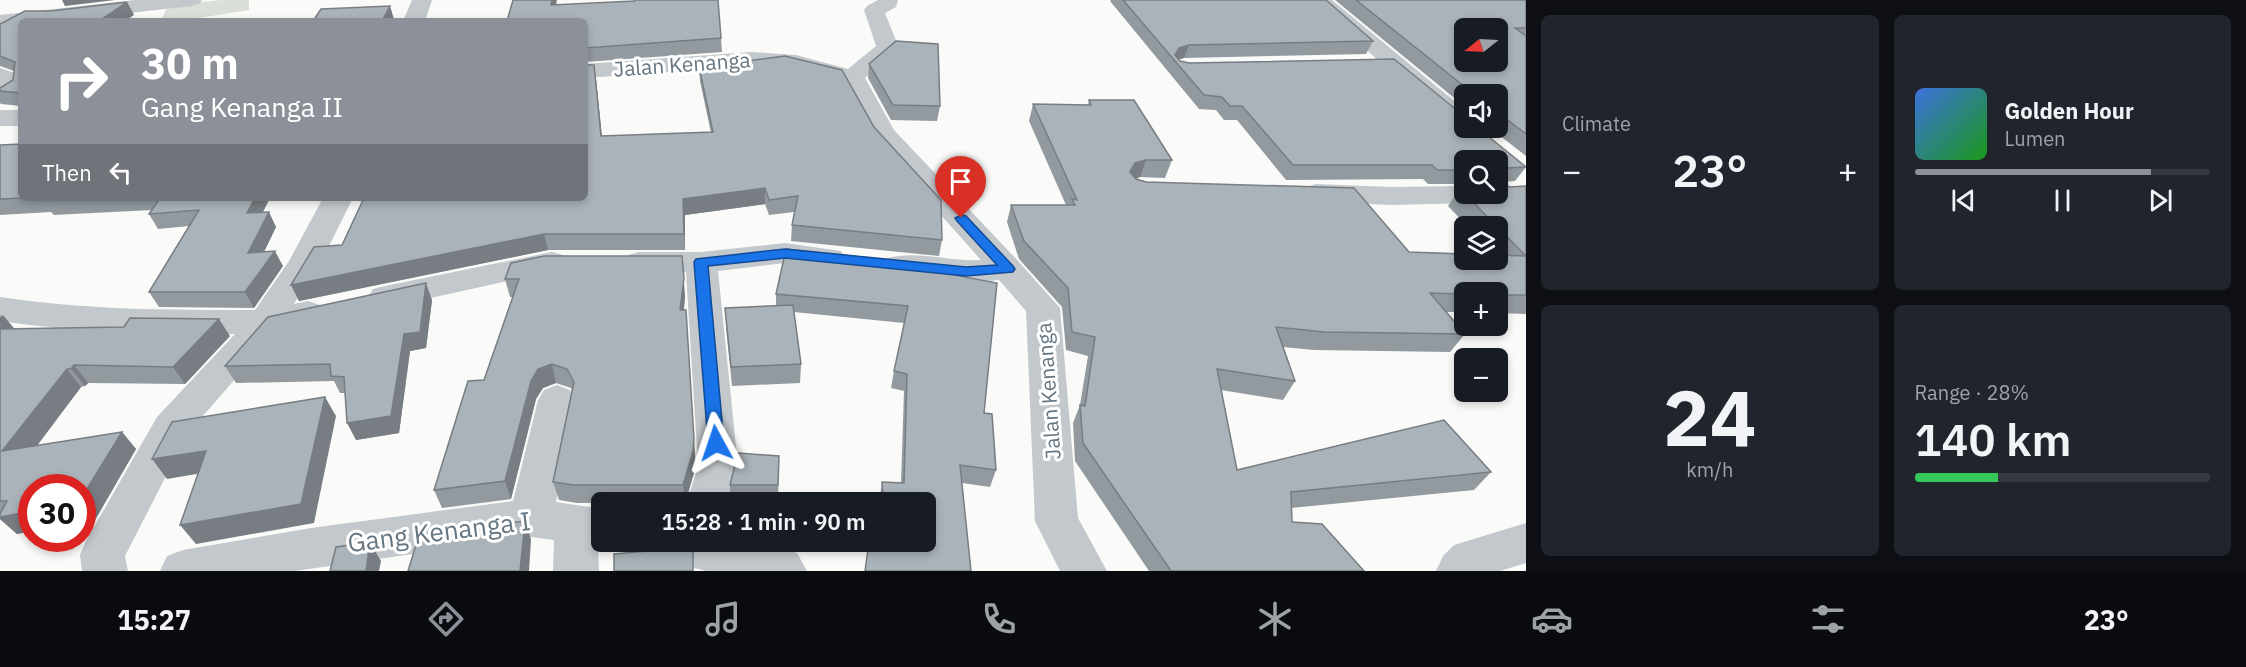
<!DOCTYPE html>
<meta charset="utf-8">
<style>
body{margin:0;font-family:"IBM Plex Sans",sans-serif;background:#20242c;color:#f1f3f6;height:100vh;display:flex;flex-direction:column;font-size:22px;white-space:nowrap}
*{box-sizing:border-box;margin:0}
p{font-size:20px;color:#9ea1a6}
.icon{flex:none;width:33px;height:33px;fill:none;stroke:currentColor;stroke-width:2;stroke-linecap:round;stroke-linejoin:round}
.map{position:relative;flex:1;overflow:hidden}
.details{display:flex;flex-direction:column;gap:15px;padding:15px;background:#0d0f14;width:720px}
.details>*{flex:none}
.top-card{position:absolute;left:18px;top:18px;width:570px;height:183px;border-radius:9px;box-shadow:0 3px 9px #0003;background:#8c9099;color:#fff;overflow:hidden}
.needle{width:39px;rotate:252deg}
.controls{position:absolute;left:1454px;top:18px;display:grid;gap:12px}
.controls a{display:grid;place-items:center;width:54px;height:54px;border-radius:9px;background:#171b24;box-shadow:0 3px 9px #0003;font-size:30px}
.speed{position:absolute;left:18px;top:474px;display:flex;gap:12px;font-size:30px;font-weight:700;text-align:center}
.speed>*{display:grid;place-content:center;width:78px;height:78px;border-radius:50%;background:#171b24;box-shadow:0 3px 9px #0003;line-height:1}
.speed .limit{border:9px solid #d22;background:#fff;color:#111}
.pin{position:absolute;display:grid;place-items:center;width:51px;height:51px;color:#fff;margin:-62px -26px;border-radius:50% 50% 50% 0;rotate:-45deg;box-shadow:0 0 6px #0007}
.pin .icon{rotate:45deg}
.me{position:absolute;width:66px;margin:-33px;rotate:355deg;stroke-linejoin:round;filter:drop-shadow(0 0 4px #0008)}
.turn{display:flex;align-items:center;gap:21px;height:126px;padding:0 24px;font-size:27px}
.turn .icon{width:78px;height:78px;stroke-width:2.5}
.turn b{display:block;font-size:42px;line-height:51px}
.then{display:flex;align-items:center;height:57px;padding:0 24px;background:#0003;gap:12px;font-size:22px}
.big{font-size:45px;font-weight:600;line-height:1.1}
.details .widget{flex:1;display:flex;flex-direction:column;justify-content:center;gap:9px;min-width:0;padding:0 21px;border-radius:9px;background:#20242c}
.details .dial{align-items:center;gap:0}
.dial b{font-size:78px;line-height:1}
.song{display:flex;align-items:center;gap:18px}
.cover{width:72px;height:72px;border-radius:9px;background:linear-gradient(135deg,hsl(220 70% 55%),hsl(120 70% 35%))}
.played{height:6px;border-radius:3px;background:linear-gradient(90deg,#8c9099 80%,#363941 80%)}
.keys{display:flex;justify-content:space-around;direction:ltr}
.heat{display:flex;justify-content:space-between;align-items:center;font-size:33px;direction:ltr}
.charge{height:9px;border-radius:4px;background:linear-gradient(90deg,#34c759 28%,#363941 0)}
.details .tiles{flex:1;display:grid;gap:15px;grid-template-columns:repeat(2,1fr)}
.trip{position:absolute;left:591px;top:492px;width:345px;height:60px;border-radius:9px;background:#171b24;box-shadow:0 3px 9px #0003;font-weight:600;line-height:60px;text-align:center}
.tab-bar{display:flex;height:96px;justify-content:space-around;align-items:center;background:#090b0e;color:#9ea1a6}
.tab-bar .icon{width:42px;height:42px}
.tab-bar .active{color:#8c9099}
.tab-bar b{font-size:27px;color:#f1f3f6}
main{display:flex;flex:1;min-height:0}
.map>svg:first-child{display:block}
.green{fill:#dadfd7}
.lines{fill:none;stroke-linecap:round;stroke-linejoin:round}
.minor{fill:#c3c8cc;fill-rule:evenodd}
.wall{fill:#929a9f}
.shaded-wall{fill:#777d82}
.building{fill:#aab3b9;stroke:#777d82;stroke-width:1.5;fill-rule:evenodd}
.route{fill:#1a73e8;stroke:#114b97;stroke-width:1.5}
.labels{text-anchor:middle;stroke-width:6;stroke-linejoin:round;paint-order:stroke}
.street-label{font-size:21px;fill:#657683;stroke:#fff}
.near-street-label{font-size:26px;fill:#657683;stroke:#fff}
</style>
<main>
<div class="map">
<svg width="1526" height="571" viewBox="0 0 1526 571">
<rect width="100%" height="100%" fill="#fafaf8"/>
<path class="green" d="M 222,0 L 249,0 L 249,10 L 179,21 L 161,21 L 168,5 Z"/>
<g class="lines">
<g class="minor">
<path d="M 135,0 L 202,0 L 199,4 L 192,6 L 58,21 L 21,21 L 21,25 L 0,27 L 0,15 Z"/>
<path d="M 412,0 L 432,0 L 425,21 L 403,21 Z"/>
<path d="M 878,0 L 898,0 L 896,7 L 885,13 L 899,48 L 865,78 L 894,130 L 1019,262 L 1060,308 L 1078,518 L 1107,571 L 1060,571 L 1035,521 L 1026,311 L 999,280 L 966,283 L 888,272 L 883,265 L 888,258 C 917,250 951,262 981,260 L 874,140 L 843,82 L 795,69 L 751,66 L 585,78 L 585,64 L 751,52 L 796,55 L 848,69 L 876,46 L 864,10 L 867,6 Z"/>
<path d="M 1309,0 L 1332,0 L 1464,109 L 1464,128 L 1473,128 L 1464,130 L 1455,127 Z"/>
<path d="M 0,68 L 21,75 L 21,92 L 9,100 L 0,102 Z"/>
<rect x="0" y="110" width="21" height="16"/>
<path d="M 1316,184 L 1392,187 L 1464,186 L 1464,194 L 1487,194 L 1483,200 L 1473,203 L 1392,205 L 1316,202 L 1306,199 L 1302,193 L 1306,187 Z"/>
<path d="M 323,198 L 353,198 L 329,246 L 294,304 L 308,301 L 320,305 L 325,313 L 320,321 L 276,332 L 196,424 L 185,439 L 125,556 L 128,571 L 82,571 L 80,555 L 86,541 L 157,417 L 235,334 C 156,334 78,333 0,321 L 0,297 C 85,310 169,310 255,310 L 289,261 Z"/>
<path d="M 785,243 L 841,251 L 846,258 L 841,265 L 830,268 L 785,263 L 718,271 L 738,466 L 729,502 L 687,502 L 698,466 L 686,272 L 639,272 L 628,269 L 623,262 L 628,255 L 639,252 L 701,252 Z"/>
<path d="M 552,252 L 563,255 L 568,262 L 563,269 L 385,308 L 373,305 L 368,297 L 373,289 L 385,286 Z"/>
<path d="M 557,385 L 570,390 L 576,400 L 556,502 L 602,509 L 602,542 L 617,542 L 598,547 L 599,571 L 553,571 L 554,540 L 531,537 L 295,571 L 160,571 L 167,556 L 183,550 L 311,528 L 513,501 L 538,400 L 544,390 Z"/>
<path d="M 1526,523 L 1526,563 L 1500,571 L 1436,571 L 1443,556 L 1454,545 Z"/>
<path d="M 645,542 L 755,542 L 797,553 L 807,571 L 706,571 L 651,556 Z"/>
</g>
</g>
<g class="wall">
<path d="M 1111,0 L 1326,0 L 1373,41 L 1366,54 L 1184,58 L 1179,59 L 1180,61 L 1526,167 L 1515,181 L 1502,182 L 1501,183 L 1510,187 L 1526,186 L 1526,314 L 1497,313 L 1497,292 L 1464,292 L 1464,312 L 1446,312 L 1465,334 L 1450,352 L 1314,350 L 1283,347 L 1295,381 L 1283,400 L 1221,390 L 1237,470 L 1491,472 L 1474,490 L 1291,508 L 1292,522 L 1364,571 L 1149,571 L 1075,461 L 1073,423 L 1080,405 L 1088,356 L 1066,350 L 1062,307 L 1019,259 L 1007,222 L 1011,205 L 1066,205 L 1029,121 L 1033,104 L 1088,105 L 1089,100 L 1172,160 L 1165,178 L 1140,177 L 1136,179 L 1409,252 L 1497,260 L 1497,226 L 1467,226 L 1448,206 L 1460,188 L 1464,188 L 1464,194 L 1497,194 L 1497,160 L 1464,160 L 1464,184 L 1428,184 L 1423,179 L 1286,180 L 1237,120 L 1224,120 L 1216,110 L 1199,109 L 1110,1 Z"/>
<path d="M 1335,0 L 1526,0 L 1526,156 L 1490,128 L 1497,128 L 1497,94 L 1464,94 L 1464,106 Z"/>
<path d="M 127,2 L 134,15 L 21,21 L 21,106 L 1,104 L 0,103 L 0,88 L 13,80 L 14,71 L 0,66 L 0,24 L 51,11 Z"/>
<path d="M 556,5 L 721,38 L 722,52 L 585,62 L 585,21 Z"/>
<path d="M 869,64 L 940,106 L 937,121 L 891,120 L 868,78 Z"/>
<path d="M 699,67 L 874,127 L 942,240 L 939,256 L 791,241 L 792,225 L 794,212 L 769,215 L 765,204 L 685,215 L 685,250 L 548,250 L 299,301 L 291,285 L 342,245 L 585,198 L 596,79 L 602,136 L 711,133 L 700,81 Z"/>
<path d="M 0,145 L 21,198 L 270,198 L 263,212 L 276,227 L 264,252 L 283,266 L 254,308 L 159,307 L 149,292 L 189,226 L 158,229 L 149,214 L 152,210 L 54,215 L 51,212 L 0,215 Z"/>
<path d="M 786,249 L 943,266 L 943,273 L 997,283 L 984,413 L 992,414 L 996,470 L 990,487 L 962,483 L 971,571 L 865,571 L 868,551 L 868,542 L 926,542 L 926,502 L 868,502 L 869,495 L 880,496 L 882,482 L 901,483 L 904,391 L 891,388 L 894,371 L 904,323 L 794,312 L 801,364 L 800,383 L 732,386 L 726,327 L 725,308 L 776,306 L 776,294 Z"/>
<path d="M 511,263 L 685,296 L 684,310 L 695,457 L 695,469 L 686,502 L 577,503 L 559,500 L 553,482 L 572,390 L 571,388 L 556,383 L 543,388 L 536,399 L 511,499 L 442,508 L 434,490 L 484,380 L 513,297 L 510,297 L 505,279 Z"/>
<path d="M 432,300 L 426,348 L 410,351 L 399,433 L 356,440 L 345,393 L 340,393 L 334,381 L 236,383 L 225,366 Z"/>
<path d="M 0,315 L 15,329 L 230,336 L 185,384 L 88,383 L 85,386 L 81,387 L 37,446 L 122,432 L 136,449 L 95,520 L 82,522 L 82,488 L 32,488 L 32,531 L 17,534 L 0,519 Z"/>
<path d="M 779,456 L 778,502 L 730,502 L 730,485 Z"/>
</g>
<g class="shaded-wall">
<path d="M 62,0 L 115,0 L 65,6 Z"/>
<path d="M 552,0 L 557,0 L 553,19 L 551,5 Z"/>
<path d="M 127,2 L 134,15 L 125,21 L 99,21 Z"/>
<path d="M 390,6 L 394,19 L 393,21 L 382,21 Z"/>
<path d="M 1189,45 L 1184,58 L 1174,61 L 1175,55 L 1179,48 Z"/>
<path d="M 594,65 L 596,79 L 603,151 L 601,136 Z"/>
<path d="M 1146,160 L 1140,177 L 1129,180 L 1130,172 L 1135,163 Z"/>
<path d="M 765,188 L 765,204 L 685,215 L 685,250 L 684,234 L 683,199 Z"/>
<path d="M 255,198 L 270,198 L 254,228 L 247,213 Z"/>
<path d="M 269,212 L 276,227 L 256,268 L 248,253 Z"/>
<path d="M 544,234 L 548,250 L 299,301 L 291,285 Z"/>
<path d="M 275,251 L 283,266 L 254,308 L 245,292 Z"/>
<path d="M 682,256 L 685,296 L 682,329 L 680,310 Z"/>
<path d="M 426,283 L 432,300 L 426,348 L 410,351 L 399,433 L 356,440 L 347,423 L 404,334 Z"/>
<path d="M 3,315 L 17,332 L 0,343 L 0,318 Z"/>
<path d="M 219,319 L 230,336 L 185,384 L 173,367 Z"/>
<path d="M 687,329 L 695,457 L 695,469 L 685,502 L 683,485 Z"/>
<path d="M 552,364 L 556,383 L 543,388 L 536,399 L 511,499 L 505,481 L 531,381 L 538,369 Z"/>
<path d="M 74,365 L 88,383 L 85,386 L 71,369 Z"/>
<path d="M 67,369 L 81,387 L 19,469 L 2,451 Z"/>
<path d="M 325,397 L 336,416 L 314,523 L 196,544 L 180,525 Z"/>
<path d="M 122,432 L 136,449 L 95,520 L 82,522 L 82,497 Z"/>
<path d="M 206,451 L 220,470 L 167,479 L 152,459 Z"/>
<path d="M 32,511 L 32,531 L 17,534 L 0,519 L 0,517 Z"/>
<path d="M 525,521 L 531,539 L 529,571 L 520,571 Z"/>
<path d="M 370,542 L 381,561 L 379,571 L 366,571 Z"/>
</g>
<g class="building">
<path d="M 513,0 L 552,0 L 551,5 L 634,1 L 634,0 L 718,0 L 721,38 L 585,48 L 585,21 L 507,21 Z"/>
<path d="M 1123,0 L 1326,0 L 1373,41 L 1189,45 L 1179,48 L 1175,55 L 1180,61 L 1189,63 L 1394,59 L 1464,116 L 1464,128 L 1478,128 L 1526,167 L 1506,168 L 1505,177 L 1497,177 L 1497,160 L 1464,160 L 1464,170 L 1437,170 L 1432,165 L 1293,165 L 1242,106 L 1230,106 L 1222,97 L 1204,95 Z"/>
<path d="M 1356,0 L 1526,0 L 1526,28 L 1515,28 L 1526,36 L 1526,134 L 1497,112 L 1497,94 L 1474,94 ZM 1464,28 L 1497,28 L 1497,62 L 1464,62 Z"/>
<path d="M 127,2 L 99,21 L 21,21 L 21,93 L 0,91 L 0,88 L 13,80 L 15,62 L 0,56 L 0,24 L 25,11 L 51,11 Z"/>
<path d="M 390,6 L 382,21 L 313,21 L 321,9 Z"/>
<path d="M 219,19 L 217,21 L 177,21 Z"/>
<path d="M 896,41 L 938,44 L 940,106 L 893,105 L 869,64 Z"/>
<path d="M 785,56 L 842,70 L 874,127 L 941,200 L 942,240 L 792,225 L 798,196 L 769,200 L 765,188 L 683,199 L 684,234 L 544,234 L 291,285 L 314,247 L 342,245 L 364,198 L 585,198 L 585,65 L 594,65 L 601,136 L 713,132 L 699,67 Z"/>
<path d="M 1089,100 L 1134,100 L 1172,160 L 1146,160 L 1135,163 L 1130,172 L 1136,179 L 1146,182 L 1354,188 L 1409,252 L 1464,254 L 1464,260 L 1497,260 L 1497,255 L 1526,256 L 1465,194 L 1497,194 L 1497,183 L 1498,182 L 1510,187 L 1526,186 L 1526,295 L 1497,295 L 1497,292 L 1464,292 L 1464,294 L 1430,293 L 1465,334 L 1325,332 L 1276,327 L 1295,381 L 1217,369 L 1237,470 L 1444,420 L 1491,472 L 1291,492 L 1292,522 L 1322,524 L 1364,571 L 1171,571 L 1083,443 L 1080,405 L 1085,406 L 1095,337 L 1072,332 L 1068,288 L 1024,241 L 1011,205 L 1075,205 L 1072,199 L 1077,200 L 1033,104 L 1091,105 Z"/>
<path d="M 21,144 L 22,198 L 0,199 L 0,145 Z"/>
<path d="M 46,198 L 93,198 L 44,201 Z"/>
<path d="M 160,198 L 255,198 L 247,213 L 269,212 L 248,253 L 275,251 L 245,292 L 149,292 L 199,210 L 149,214 Z"/>
<path d="M 786,249 L 943,266 L 943,273 L 997,283 L 984,413 L 992,414 L 996,470 L 960,465 L 971,571 L 865,571 L 869,542 L 926,542 L 926,502 L 869,502 L 869,495 L 883,496 L 882,482 L 904,483 L 907,374 L 894,371 L 908,306 L 776,294 Z"/>
<path d="M 544,256 L 682,256 L 684,278 L 680,310 L 686,310 L 694,439 L 693,451 L 683,485 L 573,485 L 553,482 L 574,382 L 567,369 L 552,364 L 538,369 L 531,381 L 505,481 L 434,490 L 468,381 L 484,380 L 519,279 L 505,279 L 511,263 Z"/>
<path d="M 426,283 L 420,332 L 404,334 L 391,416 L 347,423 L 344,377 L 331,376 L 330,364 L 225,366 L 268,317 Z"/>
<path d="M 793,305 L 801,364 L 731,367 L 725,308 Z"/>
<path d="M 130,318 L 219,319 L 173,367 L 74,365 L 71,369 L 67,369 L 2,451 L 122,432 L 82,497 L 82,488 L 32,488 L 32,511 L 0,517 L 0,514 L 7,501 L 0,501 L 0,329 L 124,327 Z"/>
<path d="M 325,397 L 301,504 L 180,525 L 206,451 L 152,459 L 172,422 Z"/>
<path d="M 738,453 L 779,456 L 778,485 L 730,485 Z"/>
<path d="M 525,521 L 520,571 L 408,571 L 419,535 Z"/>
<path d="M 370,542 L 366,571 L 330,571 L 336,547 Z"/>
<path d="M 680,548 L 693,552 L 693,571 L 614,571 L 614,554 Z"/>
</g>
<path class="route" d="M 961,215 L 966,216 L 1013,266 L 1015,269 L 1013,272 L 966,276 L 785,258 L 708,266 L 724,443 L 722,448 L 716,450 L 710,448 L 708,443 L 694,262 L 696,259 L 785,249 L 966,267 L 997,265 L 957,221 L 955,218 Z"/>
<g class="labels">
<g class="street-label">
<text transform="translate(682 65) rotate(-4)" y="7">Jalan Kenanga</text>
<text transform="translate(1049 391) rotate(-94)" y="7">Jalan Kenanga</text>
</g>
<g class="near-street-label">
<text transform="translate(439 532) rotate(-7)" y="9">Gang Kenanga I</text>
</g>
</g>
</svg>
<div class="controls">
<a><svg class="needle" viewBox="-14 -14 28 28"><path d="M0-13l5 13h-10z" fill="#e53935"/><path d="M0 13l5-13h-10z" fill="#9ea1a6"/></svg></a>
<a><svg class="icon" aria-label="sound" viewBox="0 0 24 24"><path d="M4 9h4l5-4v14l-5-4H4zM17 9q2 3 0 6"/></svg></a>
<a><svg class="icon" aria-label="search" viewBox="0 0 24 24"><circle cx="10" cy="10" r="6"/><path d="M15 15l6 6"/></svg></a>
<a><svg class="icon" aria-label="layers" viewBox="0 0 24 24"><path d="M12 4l9 5-9 5-9-5zM3 14l9 5 9-5"/></svg></a>
<a>+</a>
<a>−</a>
</div>
<div class="speed"><div class="limit">30</div></div>
<div class="pin" style="left:961px;top:218px;background:#d93025"><svg class="icon" aria-label="arrive" viewBox="0 0 24 24"><path d="M6 21V4h12l-3 4 3 4H6"/></svg></div>
<svg class="me" style="left:716px;top:443px" viewBox="-20 -20 40 40"><path d="M0-17L14 15 0 8-14 15z" fill="#1a73e8" stroke="#fff" stroke-width="4"/></svg>
<div class="trip">15:28 · 1 min · 90 m</div>
<div class="top-card">
<div class="turn"><svg class="icon" aria-label="right" viewBox="0 0 24 24"><path d="M7 20v-9h11M14 6l5 5-5 5"/></svg><div><b>30 m</b>Gang Kenanga II</div></div>
<div class="then">Then<svg class="icon" aria-label="left" viewBox="0 0 24 24"><path d="M17 20v-9H6M10 6l-5 5 5 5"/></svg></div>
</div>
</div>
<section class="details">
<div class="tiles">
<div class="widget"><p>Climate</p>
<div class="heat"><a>−</a><b class="big">23°</b><a>+</a></div>
</div>
<div class="widget">
<div class="song"><i class="cover"></i><div><b>Golden Hour</b><p>Lumen</p></div></div>
<div class="played"></div>
<div class="keys"><svg class="icon" aria-label="previous" viewBox="0 0 24 24"><path d="M18 5L8 12l10 7zM5 5v14"/></svg><svg class="icon" aria-label="pause" viewBox="0 0 24 24"><path d="M8 5v14M16 5v14"/></svg><svg class="icon" aria-label="next" viewBox="0 0 24 24"><path d="M6 5l10 7-10 7zM19 5v14"/></svg></div>
</div>
<div class="widget dial"><b>24</b><p>km/h</p></div>
<div class="widget"><p>Range · 28%</p><b class="big">140 km</b><div class="charge"></div></div>
</div>
</section>
</main>
<nav class="tab-bar">
<b>15:27</b>
<svg class="icon active" aria-label="directions" viewBox="0 0 24 24"><path d="M12 3l9 9-9 9-9-9zM9 14v-3h6M13 9l2 2-2 2"/></svg>
<svg class="icon" aria-label="music" viewBox="0 0 24 24"><path d="M9 18V5l10-2v13"/><circle cx="6" cy="18" r="3"/><circle cx="16" cy="16" r="3"/></svg>
<svg class="icon" aria-label="phone" viewBox="0 0 24 24"><path d="M5 4h4l2 5-3 2q2 4 5 5l2-3 5 2v4C11 20 4 13 5 4z"/></svg>
<svg class="icon" aria-label="climate" viewBox="0 0 24 24"><path d="M12 3v18M4 7l16 10M4 17L20 7"/></svg>
<svg class="icon" aria-label="car" viewBox="0 0 24 24"><path d="M5 17H2v-5l4-1 3-4h7l3 4 3 1v5h-3M9 17h6M6 11h13"/><circle cx="7" cy="17" r="2"/><circle cx="17" cy="17" r="2"/></svg>
<svg class="icon" aria-label="filters" viewBox="0 0 24 24"><path d="M4 7h16M4 17h16"/><circle cx="9" cy="7" r="2"/><circle cx="15" cy="17" r="2"/></svg>
<b>23°</b>
</nav>
